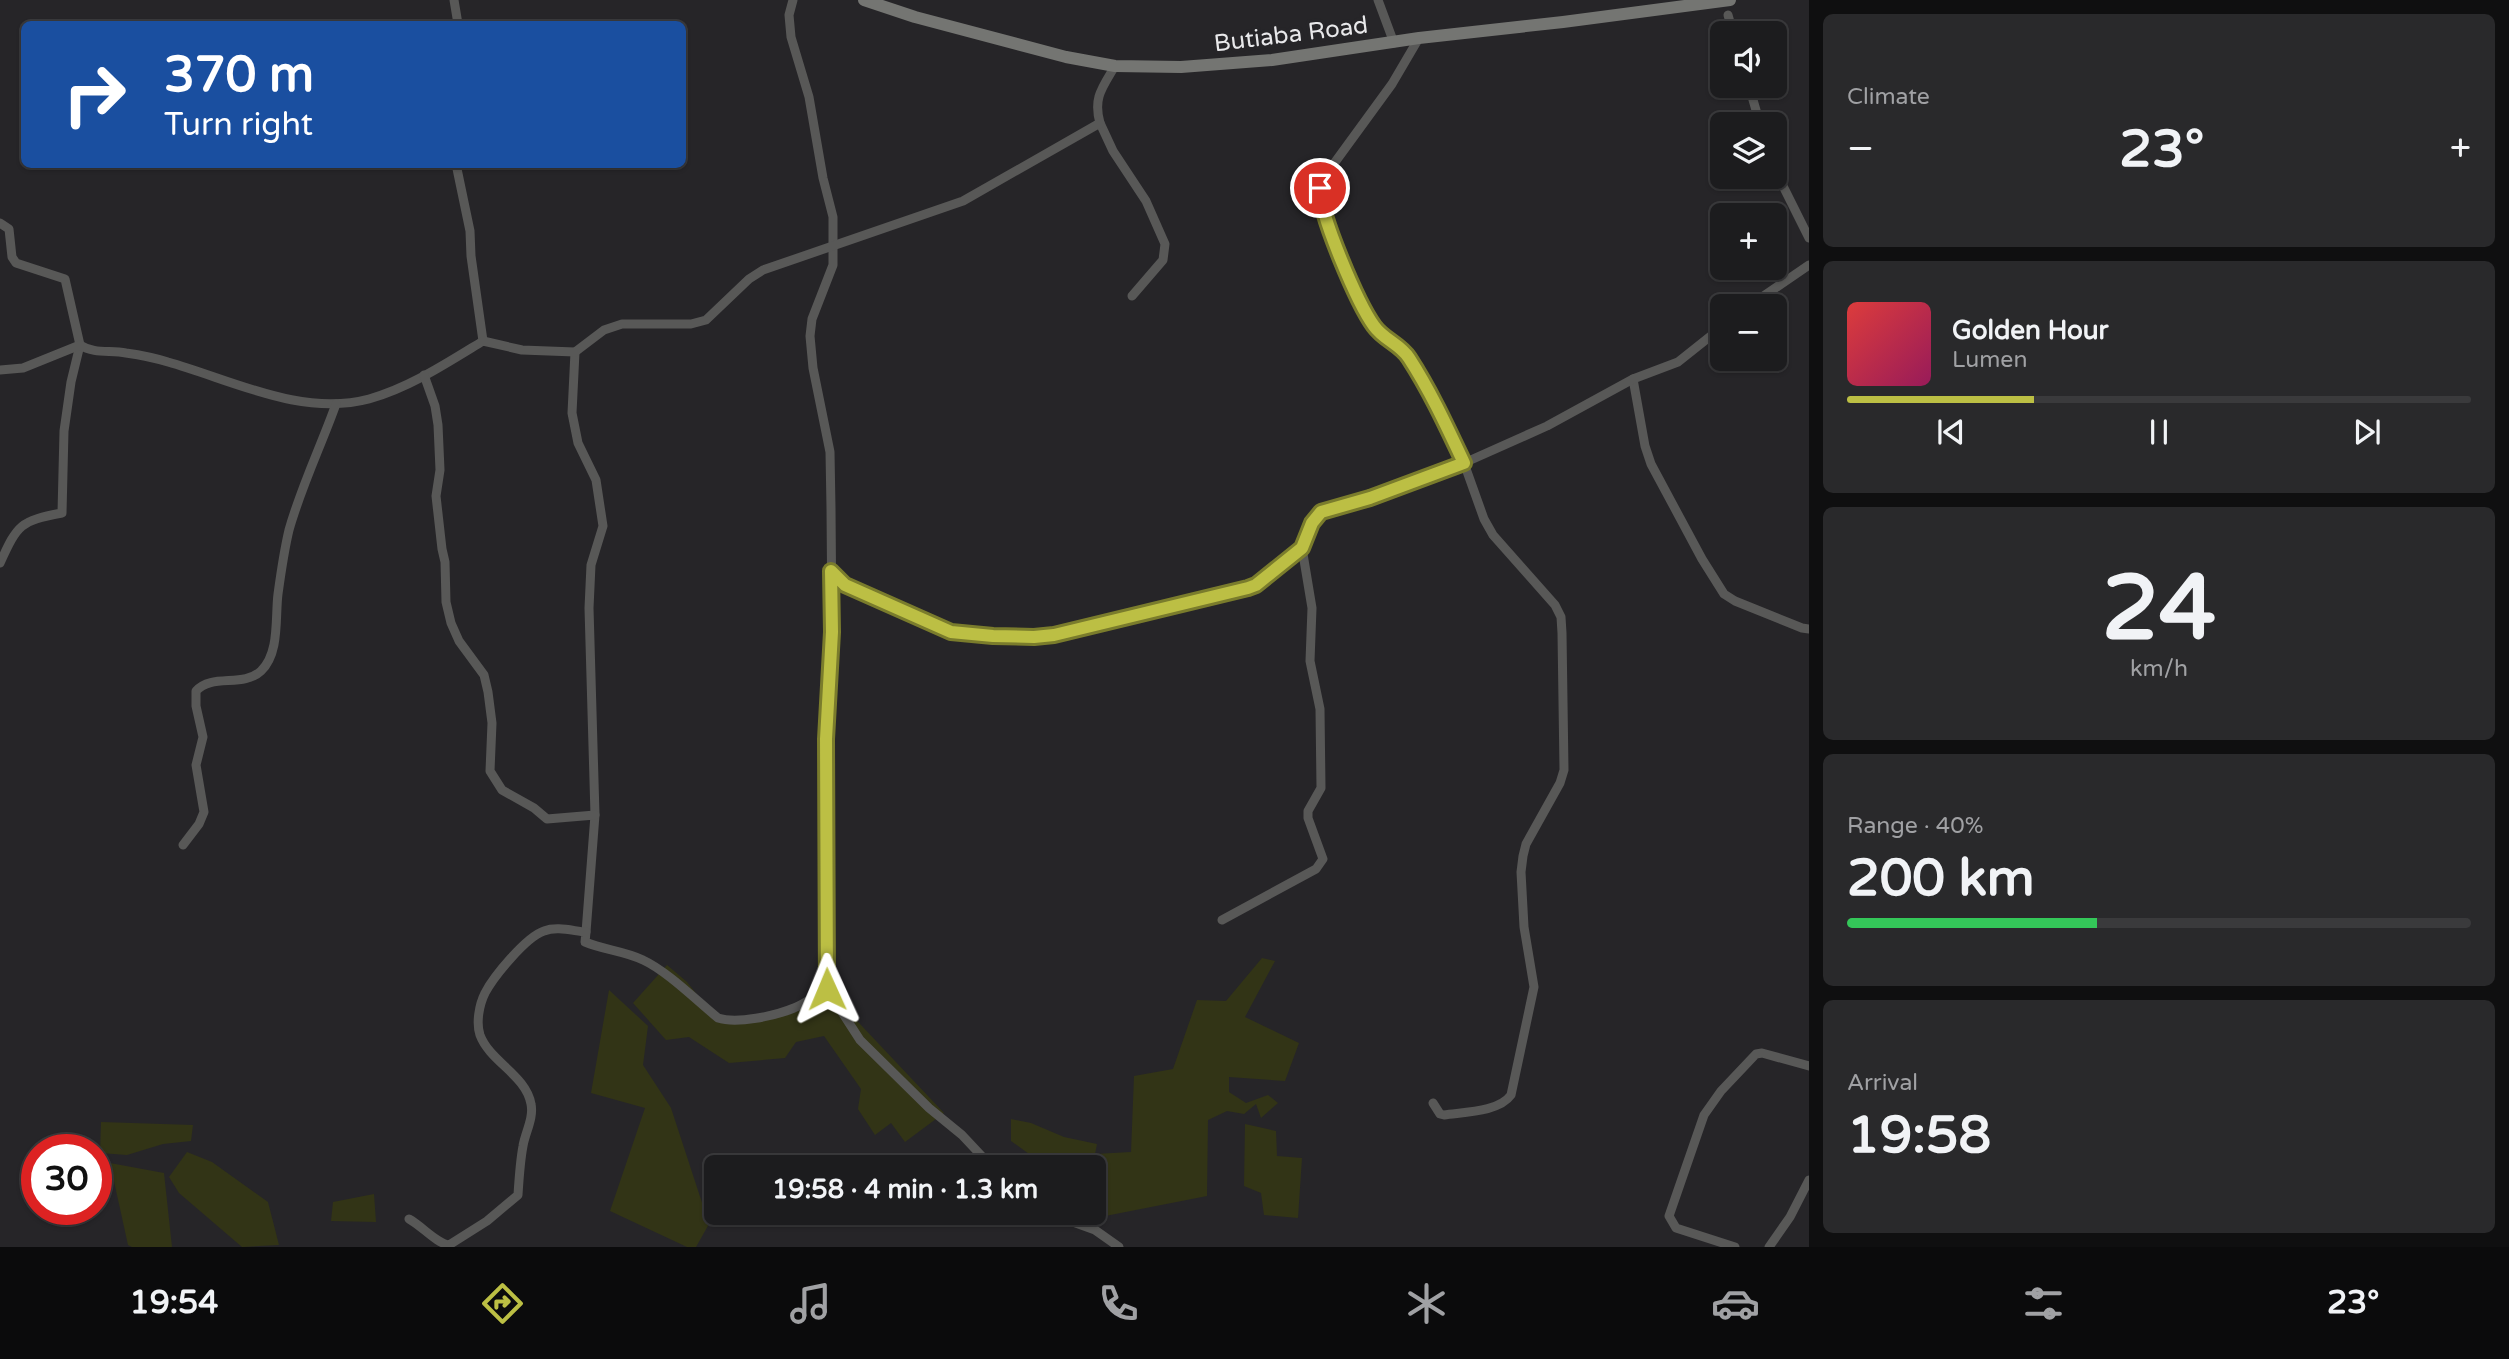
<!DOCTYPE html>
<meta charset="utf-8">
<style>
body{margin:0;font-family:"Varela Round",sans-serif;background:#29292b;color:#f1f3f6;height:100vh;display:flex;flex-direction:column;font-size:26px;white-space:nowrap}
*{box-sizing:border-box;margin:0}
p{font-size:23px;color:#a0a1a4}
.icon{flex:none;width:38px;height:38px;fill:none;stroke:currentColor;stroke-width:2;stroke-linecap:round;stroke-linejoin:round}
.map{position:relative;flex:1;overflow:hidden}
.sheet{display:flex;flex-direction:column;gap:14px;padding:14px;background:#0f0f10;width:700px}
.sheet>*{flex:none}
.banner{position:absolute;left:21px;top:21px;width:665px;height:147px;border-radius:10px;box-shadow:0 2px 5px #0004,0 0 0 2px #3a3a3c;background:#1a4fa0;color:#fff;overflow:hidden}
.buttons{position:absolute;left:1710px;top:21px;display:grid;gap:14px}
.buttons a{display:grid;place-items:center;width:77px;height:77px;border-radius:10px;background:#1c1c1e;box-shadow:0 2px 5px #0004,0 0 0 2px #3a3a3c;font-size:35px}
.speed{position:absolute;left:21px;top:1134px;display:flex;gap:14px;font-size:35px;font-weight:700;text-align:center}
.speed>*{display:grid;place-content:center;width:91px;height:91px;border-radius:50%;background:#1c1c1e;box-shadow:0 2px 5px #0004,0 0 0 2px #3a3a3c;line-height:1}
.speed .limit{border:10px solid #d22;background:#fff;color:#111}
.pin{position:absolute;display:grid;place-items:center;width:60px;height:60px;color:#fff;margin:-30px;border:4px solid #fff;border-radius:50%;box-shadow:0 2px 7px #0007}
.me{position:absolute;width:77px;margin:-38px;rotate:359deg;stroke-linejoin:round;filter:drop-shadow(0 0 5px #0008)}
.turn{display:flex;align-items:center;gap:24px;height:147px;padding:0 28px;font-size:32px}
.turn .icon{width:91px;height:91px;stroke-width:2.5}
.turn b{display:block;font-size:49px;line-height:60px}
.big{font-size:52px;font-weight:700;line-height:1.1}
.sheet .tile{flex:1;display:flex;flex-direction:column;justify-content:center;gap:10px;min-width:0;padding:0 24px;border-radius:10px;background:#29292b}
.sheet .dial{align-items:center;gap:0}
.dial b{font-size:91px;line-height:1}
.song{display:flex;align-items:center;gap:21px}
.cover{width:84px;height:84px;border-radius:10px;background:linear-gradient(135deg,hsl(0 70% 55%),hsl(330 70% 35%))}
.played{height:7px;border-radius:4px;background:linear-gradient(90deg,#bcbf44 30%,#3a3a3c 30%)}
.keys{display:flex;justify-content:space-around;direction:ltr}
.heat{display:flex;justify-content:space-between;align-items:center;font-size:38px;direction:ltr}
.charge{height:10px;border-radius:5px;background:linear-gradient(90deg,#34c759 40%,#3a3a3c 0)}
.trip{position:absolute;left:704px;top:1155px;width:402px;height:70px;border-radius:10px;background:#1c1c1e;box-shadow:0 2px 5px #0004,0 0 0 2px #3a3a3c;font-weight:700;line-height:70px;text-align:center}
.tab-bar{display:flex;height:112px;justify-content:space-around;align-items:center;background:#0b0b0c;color:#a0a1a4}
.tab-bar .icon{width:49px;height:49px}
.tab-bar .current{color:#bcbf44}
.tab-bar b{font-size:32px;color:#f1f3f6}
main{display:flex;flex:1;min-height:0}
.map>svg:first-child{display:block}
.green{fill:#323416}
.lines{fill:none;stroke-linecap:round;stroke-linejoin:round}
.street{stroke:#585857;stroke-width:9}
.secondary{stroke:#747572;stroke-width:12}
.route-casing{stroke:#7a7c2c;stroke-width:18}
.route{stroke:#bcbf44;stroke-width:12}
.labels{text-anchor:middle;stroke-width:7;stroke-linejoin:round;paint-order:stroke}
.street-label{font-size:24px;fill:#e8e8ea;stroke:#262528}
</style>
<main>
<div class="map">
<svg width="1809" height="1247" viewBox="0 0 1809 1247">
<rect width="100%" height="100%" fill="#262528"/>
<g class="green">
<path d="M 1262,958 L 1275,961 L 1245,1017 L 1299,1043 L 1285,1081 L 1229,1077 L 1229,1092 L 1246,1103 L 1268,1095 L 1278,1103 L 1261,1118 L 1256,1104 L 1244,1114 L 1227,1111 L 1208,1120 L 1207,1196 L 1090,1219 L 1079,1214 L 1094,1213 L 1094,1167 L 1047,1167 L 1011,1141 L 1011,1119 L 1031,1123 L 1064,1137 L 1097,1144 L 1095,1154 L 1131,1152 L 1134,1076 L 1173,1069 L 1197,1000 L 1226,1001 Z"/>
<path d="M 667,965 L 687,982 L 710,1011 L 732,1021 L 780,1013 L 827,989 L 944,1113 L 905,1142 L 891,1123 L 875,1135 L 858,1109 L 861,1089 L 824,1036 L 796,1042 L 785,1058 L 729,1063 L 689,1037 L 666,1040 L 633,1003 Z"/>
<path d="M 609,990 L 648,1026 L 643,1065 L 671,1108 L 709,1224 L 696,1247 L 687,1247 L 610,1211 L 645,1108 L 591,1093 Z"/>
<path d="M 101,1122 L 193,1125 L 191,1141 L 163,1144 L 127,1155 L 100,1153 Z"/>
<path d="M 1245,1124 L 1276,1131 L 1277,1156 L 1302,1158 L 1298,1218 L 1264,1215 L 1261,1193 L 1244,1186 Z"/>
<path d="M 187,1152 L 212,1162 L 268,1202 L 279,1245 L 242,1247 L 179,1193 L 169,1177 Z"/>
<path d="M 110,1163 L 164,1173 L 172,1247 L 132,1247 L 128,1245 Z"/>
<path d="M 374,1194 L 376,1222 L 331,1221 L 333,1202 Z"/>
</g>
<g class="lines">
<g class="street">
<path d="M 454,0 L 458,24"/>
<path d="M 793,0 L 789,15 L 791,37 L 809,97 L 823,178 L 833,217 L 833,265 L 812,319 L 810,336 L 813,368 L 830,452 L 831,508 L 832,632 L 826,739 L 827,989 L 860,1040 L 929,1108 L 962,1135 L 992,1167"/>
<path d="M 1378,0 L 1394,43"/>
<path d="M 1728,15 L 1733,33"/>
<path d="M 1419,38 L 1392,84 L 1322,180 L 1320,197 L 1322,208 L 1344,267 L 1373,325 L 1385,337 L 1401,348 L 1428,388 L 1464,463 L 1484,519 L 1493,535 L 1555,605 L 1561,617 L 1562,633 L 1564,770 L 1560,783 L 1526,844 L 1523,856 L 1521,872 L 1524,927 L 1534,987 L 1511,1095 C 1499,1112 1464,1112 1444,1115 L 1440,1114 L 1433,1103"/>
<path d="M 1749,86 L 1760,124"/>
<path d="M 1100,123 L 1113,151 L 1146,201 L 1165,244 L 1163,260 L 1132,296"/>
<path d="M 456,164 L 470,231 L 471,256 L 483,341"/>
<path d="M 1774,168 L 1809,238"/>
<path d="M 0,223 L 9,229 L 12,257 L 16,263 L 65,279 L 80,345 L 71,382 L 64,431 L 62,513 C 20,521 18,524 0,563"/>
<path d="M 1749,306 L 1809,265"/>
<path d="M 575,352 L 572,413 L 578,443 L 596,480 L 603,526 L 591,565 L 589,608 L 595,815 L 586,932"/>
<path d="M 0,370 L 23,368 L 80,345 C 94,354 110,350 126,353 C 140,355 155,358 168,362 C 232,380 301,417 369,399 C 409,388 447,363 483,341 L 522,350 L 575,352 L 604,330 L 622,324 L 691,324 L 706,320 L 749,279 L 763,270 L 963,201 L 1100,123 C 1093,98 1102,88 1115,66"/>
<path d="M 424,375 L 435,406 L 438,425 L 440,470 L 436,496 L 442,549 L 445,562 L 446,602 L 451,623 L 459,641 L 484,675 L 488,692 L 492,723 L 490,771 L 502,790 L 534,808 L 547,819 L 595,815"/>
<path d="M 1633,379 L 1645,446 L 1651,464 L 1702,559 L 1724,594 L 1735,601 L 1802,628 L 1809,629"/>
<path d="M 831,571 L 845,585 L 951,632 L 993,636 L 1034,637 L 1054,635 L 1150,610 L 1241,591 L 1256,585 L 1302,548 L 1312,523 L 1321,512 L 1369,498 L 1464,463 L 1547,426 L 1633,379 L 1678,362 L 1722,327"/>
<path d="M 183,845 L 199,824 L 204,812 L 196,765 L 203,737 L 196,706 L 196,691 C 212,673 243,688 261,671 C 280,653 275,617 278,594 C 281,572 284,551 289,530 C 301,487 321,446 336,404"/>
<path d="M 1222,920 L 1316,869 L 1323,859 L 1308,818 L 1308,811 L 1321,788 L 1320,709 L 1310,661 L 1312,608 L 1302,548"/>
<path d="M 1048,1213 L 1095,1230 L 1119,1247"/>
<path d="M 409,1219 C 422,1226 436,1243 449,1245 L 487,1221 L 518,1195 C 519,1179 520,1162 523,1146 C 525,1133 534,1118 531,1104 C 526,1075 490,1062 480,1035 C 476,1023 479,1005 485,993 C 494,976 526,937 544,931 C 557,926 573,931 586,932 L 585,942 C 604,950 625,951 643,960 C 667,971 697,1001 718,1018 C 737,1024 775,1016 794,1008 C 805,1004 816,995 827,989"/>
<path d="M 1735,1247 L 1676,1228 L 1669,1216 L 1704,1115 L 1721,1091 L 1756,1054 L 1762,1053 L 1809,1066"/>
<path d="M 1769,1247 L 1790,1217 L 1809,1180"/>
</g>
<path class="secondary" d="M 864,0 L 915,17 L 1066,57 L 1115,66 L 1181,67 L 1272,60 L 1419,38 L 1563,22 L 1730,0"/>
</g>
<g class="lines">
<g class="route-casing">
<path id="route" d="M 827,989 L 826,739 L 832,632 L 831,571 L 845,585 L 951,632 L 993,636 L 1034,637 L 1054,635 L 1248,588 L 1256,585 L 1302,548 L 1312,523 L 1321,512 L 1370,498 L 1464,463 C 1447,427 1431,392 1409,358 C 1400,344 1384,340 1374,326 C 1358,304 1319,214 1320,188"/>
</g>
<use href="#route" class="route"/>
</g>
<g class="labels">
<g class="street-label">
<text transform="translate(1291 34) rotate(-7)" y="8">Butiaba Road</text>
</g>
</g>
</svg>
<div class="buttons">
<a><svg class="icon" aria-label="sound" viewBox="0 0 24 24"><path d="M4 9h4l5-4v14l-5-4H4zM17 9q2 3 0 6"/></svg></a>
<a><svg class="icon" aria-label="layers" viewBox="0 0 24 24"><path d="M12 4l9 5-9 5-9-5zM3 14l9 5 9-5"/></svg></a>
<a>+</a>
<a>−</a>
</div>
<div class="speed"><div class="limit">30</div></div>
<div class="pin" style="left:1320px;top:188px;background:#d93025"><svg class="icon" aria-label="arrive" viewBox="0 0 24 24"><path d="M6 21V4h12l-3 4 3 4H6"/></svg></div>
<svg class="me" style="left:827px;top:989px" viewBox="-20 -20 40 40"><path d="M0-17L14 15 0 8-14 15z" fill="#bcbf44" stroke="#fff" stroke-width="4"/></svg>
<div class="trip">19:58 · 4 min · 1.3 km</div>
<div class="banner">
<div class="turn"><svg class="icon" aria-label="right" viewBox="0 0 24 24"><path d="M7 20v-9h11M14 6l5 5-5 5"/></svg><div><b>370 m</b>Turn right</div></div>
</div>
</div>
<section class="sheet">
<div class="tile"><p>Climate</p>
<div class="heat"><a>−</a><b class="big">23°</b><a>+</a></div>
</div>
<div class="tile">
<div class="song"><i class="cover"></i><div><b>Golden Hour</b><p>Lumen</p></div></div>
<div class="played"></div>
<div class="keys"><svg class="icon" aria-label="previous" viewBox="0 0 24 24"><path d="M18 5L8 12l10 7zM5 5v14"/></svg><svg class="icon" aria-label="pause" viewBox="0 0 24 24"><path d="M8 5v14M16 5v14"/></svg><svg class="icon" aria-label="next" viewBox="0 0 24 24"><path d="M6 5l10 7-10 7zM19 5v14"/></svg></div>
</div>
<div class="tile dial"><b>24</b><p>km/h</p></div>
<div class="tile"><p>Range · 40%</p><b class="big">200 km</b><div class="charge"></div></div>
<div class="tile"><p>Arrival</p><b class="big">19:58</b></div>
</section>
</main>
<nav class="tab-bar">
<b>19:54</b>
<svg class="icon current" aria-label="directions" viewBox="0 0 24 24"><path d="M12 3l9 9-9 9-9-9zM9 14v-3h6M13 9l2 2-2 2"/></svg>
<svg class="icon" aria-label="music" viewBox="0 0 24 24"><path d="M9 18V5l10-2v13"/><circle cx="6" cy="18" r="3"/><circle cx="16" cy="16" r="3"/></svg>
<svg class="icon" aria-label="phone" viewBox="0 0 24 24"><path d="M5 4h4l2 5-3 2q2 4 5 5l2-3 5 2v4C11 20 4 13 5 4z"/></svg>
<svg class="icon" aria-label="climate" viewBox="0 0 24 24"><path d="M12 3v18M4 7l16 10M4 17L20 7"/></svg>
<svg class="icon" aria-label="car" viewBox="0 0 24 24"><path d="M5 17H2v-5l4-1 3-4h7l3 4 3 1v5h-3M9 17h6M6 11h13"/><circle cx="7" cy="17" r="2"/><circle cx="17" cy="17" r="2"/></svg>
<svg class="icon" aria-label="filters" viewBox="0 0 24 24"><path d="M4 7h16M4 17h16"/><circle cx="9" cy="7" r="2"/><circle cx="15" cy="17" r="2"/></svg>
<b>23°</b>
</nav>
